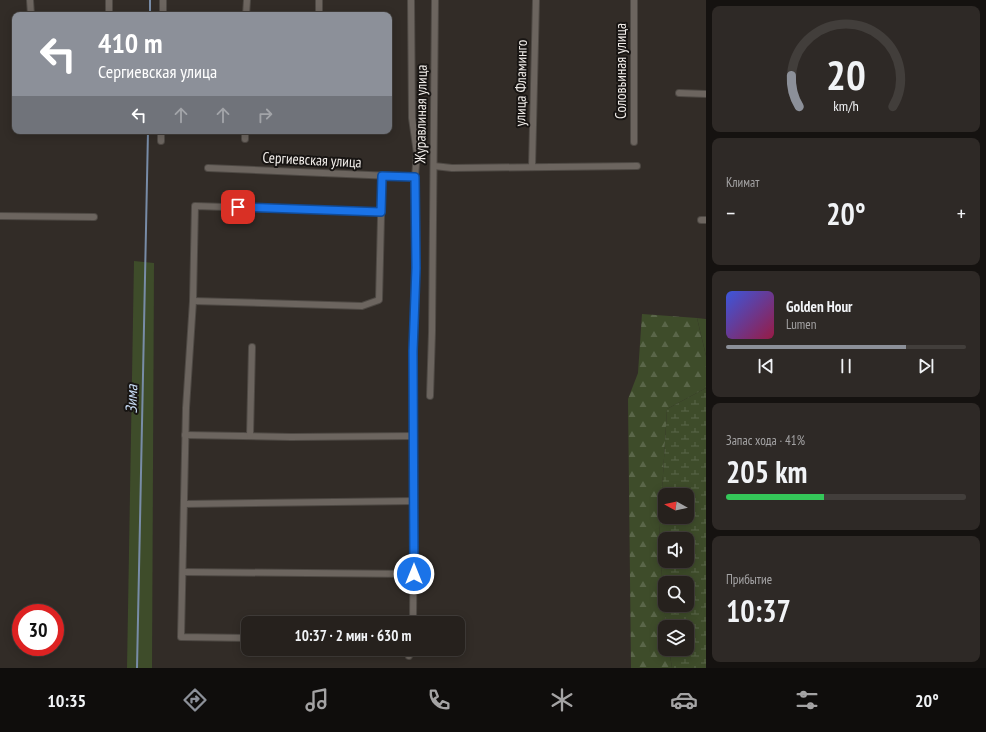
<!DOCTYPE html>
<html lang="ru">
<meta charset="utf-8">
<style>
body{margin:0;font-family:"PT Sans Narrow",sans-serif;background:#2e2926;color:#f1f3f6;height:100vh;display:flex;flex-direction:column;font-size:15px;white-space:nowrap}
*{box-sizing:border-box;margin:0}
p{font-size:13px;color:#a4a3a4}
.icon{flex:none;width:22px;height:22px;fill:none;stroke:currentColor;stroke-width:2;stroke-linecap:round;stroke-linejoin:round}
.map{position:relative;flex:1;overflow:hidden}
.drawer{display:flex;flex-direction:column;gap:6px;padding:6px;background:#151210;width:280px}
.drawer>*{flex:none}
.hud{position:absolute;left:12px;top:12px;width:380px;height:122px;border-radius:8px;box-shadow:0 2px 10px #0003,0 0 0 1px #423e3b;background:#8c9099;color:#fff;overflow:hidden}
.needle{width:26px;rotate:278deg}
.fabs{position:absolute;left:658px;top:488px;display:grid;gap:8px}
.fabs a{display:grid;place-items:center;width:36px;height:36px;border-radius:8px;background:#26211d;box-shadow:0 2px 10px #0003,0 0 0 1px #423e3b;font-size:20px}
.speed{position:absolute;left:12px;top:604px;display:flex;gap:8px;font-size:20px;font-weight:700;text-align:center}
.speed>*{display:grid;place-content:center;width:52px;height:52px;border-radius:50%;background:#26211d;box-shadow:0 2px 10px #0003,0 0 0 1px #423e3b;line-height:1}
.speed .limit{border:6px solid #d22;background:#fff;color:#111}
.pin{position:absolute;display:grid;place-items:center;width:34px;height:34px;color:#fff;margin:-17px;border-radius:8px;box-shadow:0 2px 6px #0006}
.me{position:absolute;width:44px;margin:-22px;rotate:0deg;stroke-linejoin:round;filter:drop-shadow(0 0 3px #0008)}
.turn{display:flex;align-items:center;gap:14px;height:84px;padding:0 20px;font-size:18px}
.turn .icon{width:52px;height:52px;stroke-width:2.5}
.turn b{display:block;font-size:28px;line-height:34px}
.lanes{display:flex;align-items:center;height:38px;padding:0 20px;background:#0003;justify-content:center;gap:20px;direction:ltr}
.lanes .off{opacity:.35}
.big{font-size:30px;font-weight:700;line-height:1.1}
.drawer .tile{flex:1;display:flex;flex-direction:column;justify-content:center;gap:6px;min-width:0;padding:0 14px;border-radius:8px;background:#2e2926}
.drawer .dial{align-items:center;gap:0}
.dial svg{height:104px;overflow:visible;fill:none;stroke:#423e3b;stroke-width:7;stroke-linecap:round;text-anchor:middle}
.dial text{fill:#f1f3f6;stroke:none}
.song{display:flex;align-items:center;gap:12px}
.cover{width:48px;height:48px;border-radius:6px;background:linear-gradient(135deg,hsl(230 70% 55%),hsl(340 70% 35%))}
.played{height:4px;border-radius:2px;background:linear-gradient(90deg,#8c9099 75%,#423e3b 75%)}
.keys{display:flex;justify-content:space-around;direction:ltr}
.heat{display:flex;justify-content:space-between;align-items:center;font-size:22px;direction:ltr}
.charge{height:6px;border-radius:3px;background:linear-gradient(90deg,#34c759 41%,#423e3b 0)}
.trip{position:absolute;left:241px;top:616px;width:224px;height:40px;border-radius:8px;background:#26211d;box-shadow:0 2px 10px #0003,0 0 0 1px #423e3b;font-weight:700;line-height:40px;text-align:center}
.tab-bar{display:flex;height:64px;justify-content:space-around;align-items:center;background:#0f0d0c;color:#a4a3a4}
.tab-bar .icon{width:28px;height:28px}
.tab-bar .on{color:#8c9099}
.tab-bar b{font-size:18px;color:#f1f3f6}
main{display:flex;flex:1;min-height:0}
.map>svg:first-child{display:block}
.grass{fill:#3e4c2a}
.forest{fill:url(#forest-firs)}
.wetland{fill:url(#wetland-marsh);fill-rule:evenodd}
.lines{fill:none;stroke-linecap:round;stroke-linejoin:round}
.stream{stroke:#788ca7;stroke-width:2}
.minor-casing{stroke:#4e4944;stroke-width:8}
.minor{stroke:#6c655f;stroke-width:6}
.route-casing{stroke:#114b97;stroke-width:10}
.route{stroke:#1a73e8;stroke-width:7}
.labels{text-anchor:middle;stroke-width:4;stroke-linejoin:round;paint-order:stroke}
.street-label{font-size:15px;fill:#f2eeea;stroke:#181513}
.water-label{font-size:16px;font-style:italic;fill:#c7dbf5;stroke:#181513}
</style>
<main>
<div class="map">
<svg width="706" height="668" viewBox="0 0 706 668">
<defs>
<pattern id="forest-firs" width="22" height="20" patternUnits="userSpaceOnUse"><rect width="22" height="20" fill="#3e4c2a"/><path d="M5 1l3.5 6h-7zM16 11l3.5 6h-7z" fill="#5a6649"/></pattern>
<pattern id="wetland-marsh" width="20" height="14" patternUnits="userSpaceOnUse"><rect width="20" height="14" fill="#3e4c2a"/><path d="M1 5h8M5 5V1M11 12h8M15 12V8" fill="none" stroke="#5a6649"/></pattern>
</defs>
<rect width="100%" height="100%" fill="#322c27"/>
<g class="grass">
<path d="M 134,261 L 154,263 L 152,668 L 127,668 Z"/>
<path d="M 697,318 L 706,319 L 706,356 Z"/>
</g>
<path class="forest" d="M 642,314 L 697,318 L 706,356 L 706,388 L 667,409 L 659,540 L 666,627 L 665,649 L 669,649 L 672,668 L 631,668 L 628,399 L 638,373 Z"/>
<path class="wetland" d="M 706,388 L 706,668 L 672,668 L 669,649 L 687,649 L 687,627 L 666,627 L 659,540 L 667,409 ZM 665,495 L 687,495 L 687,517 L 665,517 ZM 665,539 L 687,539 L 687,561 L 665,561 ZM 665,583 L 687,583 L 687,605 L 665,605 Z"/>
<g class="lines">
<g class="stream">
<path d="M 150,15 L 150,0"/>
<path d="M 137,668 L 148,131"/>
</g>
<g class="minor-casing">
<g id="minor">
<path d="M 30,0 L 31,15"/>
<path d="M 319,0 L 319,15"/>
<path d="M 411,0 L 412,118 L 417,153 L 415,177 L 416,269 L 413,351 L 414,501 L 413,623"/>
<path d="M 634,0 L 634,142"/>
<path d="M 109,15 L 109,0"/>
<path d="M 163,15 L 163,0"/>
<path d="M 246,15 L 247,0"/>
<path d="M 679,93 L 706,94"/>
<path d="M 245,139 L 245,131"/>
<path d="M 161,141 L 161,131"/>
<path d="M 434,166 L 452,168 L 637,166"/>
<path d="M 532,167 L 536,0"/>
<path d="M 208,168 L 415,177"/>
<path d="M 0,216 L 94,217"/>
<path d="M 701,220 L 706,220"/>
<path d="M 193,301 L 362,306 L 379,300 L 382,176"/>
<path d="M 430,396 L 432,332 L 435,0"/>
<path d="M 185,435 L 291,437 L 414,436"/>
<path d="M 250,436 L 252,347"/>
<path d="M 184,504 L 414,501"/>
<path d="M 183,572 L 414,574"/>
<path d="M 248,638 L 181,637 L 186,408 L 193,301 L 195,206 L 381,212"/>
<path d="M 409,656 L 411,649"/>
</g>
</g>
<use href="#minor" class="minor"/>
</g>
<g class="lines">
<g class="route-casing">
<path id="route" d="M 238,207 L 381,212 L 382,176 L 415,177 L 416,268 L 413,351 L 414,574"/>
</g>
<use href="#route" class="route"/>
</g>
<g class="labels">
<g class="street-label">
<text transform="translate(621 71) rotate(-90)" y="5">Соловьиная улица</text>
<text transform="translate(521 83) rotate(-89)" y="5">улица Фламинго</text>
<text transform="translate(421 114) rotate(-89)" y="5">Журавлиная улица</text>
<text transform="translate(312 160) rotate(3)" y="5">Сергиевская улица</text>
</g>
<g class="water-label">
<text transform="translate(131 399) rotate(-89)" y="6">Зима</text>
</g>
</g>
</svg>
<div class="fabs">
<a><svg class="needle" viewBox="-14 -14 28 28"><path d="M0-13l5 13h-10z" fill="#e53935"/><path d="M0 13l5-13h-10z" fill="#a4a3a4"/></svg></a>
<a><svg class="icon" aria-label="sound" viewBox="0 0 24 24"><path d="M4 9h4l5-4v14l-5-4H4zM17 9q2 3 0 6"/></svg></a>
<a><svg class="icon" aria-label="search" viewBox="0 0 24 24"><circle cx="10" cy="10" r="6"/><path d="M15 15l6 6"/></svg></a>
<a><svg class="icon" aria-label="layers" viewBox="0 0 24 24"><path d="M12 4l9 5-9 5-9-5zM3 14l9 5 9-5"/></svg></a>
</div>
<div class="speed"><div class="limit">30</div></div>
<div class="pin" style="left:238px;top:207px;background:#d93025"><svg class="icon" aria-label="arrive" viewBox="0 0 24 24"><path d="M6 21V4h12l-3 4 3 4H6"/></svg></div>
<svg class="me" style="left:414px;top:574px" viewBox="-20 -20 40 40"><circle r="17" fill="#1a73e8" stroke="#fff" stroke-width="3"/><path d="M0-11L8 9 0 5-8 9z" fill="#fff"/></svg>
<div class="trip">10:37 · 2 мин · 630 m</div>
<div class="hud">
<div class="turn"><svg class="icon" aria-label="left" viewBox="0 0 24 24"><path d="M17 20v-9H6M10 6l-5 5 5 5"/></svg><div><b>410 m</b>Сергиевская улица</div></div>
<div class="lanes"><svg class="icon" aria-label="left" viewBox="0 0 24 24"><path d="M17 20v-9H6M10 6l-5 5 5 5"/></svg><svg class="icon off" aria-label="ahead" viewBox="0 0 24 24"><path d="M12 20V5M6 11l6-6 6 6"/></svg><svg class="icon off" aria-label="ahead" viewBox="0 0 24 24"><path d="M12 20V5M6 11l6-6 6 6"/></svg><svg class="icon off" aria-label="right" viewBox="0 0 24 24"><path d="M7 20v-9h11M14 6l5 5-5 5"/></svg></div>
</div>
</div>
<section class="drawer">
<div class="tile dial"><svg viewBox="0 0 100 80">
<path d="M14 69A42 42 0 1 1 86 69"/>
<path d="M14 69A42 42 0 0 1 8 45" stroke="#8c9099"/>
<text x="50" y="56" font-size="32" font-weight="700">20</text>
<text x="50" y="72" font-size="11">km/h</text>
</svg></div>
<div class="tile"><p>Климат</p>
<div class="heat"><a>−</a><b class="big">20°</b><a>+</a></div>
</div>
<div class="tile">
<div class="song"><i class="cover"></i><div><b>Golden Hour</b><p>Lumen</p></div></div>
<div class="played"></div>
<div class="keys"><svg class="icon" aria-label="previous" viewBox="0 0 24 24"><path d="M18 5L8 12l10 7zM5 5v14"/></svg><svg class="icon" aria-label="pause" viewBox="0 0 24 24"><path d="M8 5v14M16 5v14"/></svg><svg class="icon" aria-label="next" viewBox="0 0 24 24"><path d="M6 5l10 7-10 7zM19 5v14"/></svg></div>
</div>
<div class="tile"><p>Запас хода · 41%</p><b class="big">205 km</b><div class="charge"></div></div>
<div class="tile"><p>Прибытие</p><b class="big">10:37</b></div>
</section>
</main>
<nav class="tab-bar">
<b>10:35</b>
<svg class="icon on" aria-label="directions" viewBox="0 0 24 24"><path d="M12 3l9 9-9 9-9-9zM9 14v-3h6M13 9l2 2-2 2"/></svg>
<svg class="icon" aria-label="music" viewBox="0 0 24 24"><path d="M9 18V5l10-2v13"/><circle cx="6" cy="18" r="3"/><circle cx="16" cy="16" r="3"/></svg>
<svg class="icon" aria-label="phone" viewBox="0 0 24 24"><path d="M5 4h4l2 5-3 2q2 4 5 5l2-3 5 2v4C11 20 4 13 5 4z"/></svg>
<svg class="icon" aria-label="climate" viewBox="0 0 24 24"><path d="M12 3v18M4 7l16 10M4 17L20 7"/></svg>
<svg class="icon" aria-label="car" viewBox="0 0 24 24"><path d="M5 17H2v-5l4-1 3-4h7l3 4 3 1v5h-3M9 17h6M6 11h13"/><circle cx="7" cy="17" r="2"/><circle cx="17" cy="17" r="2"/></svg>
<svg class="icon" aria-label="filters" viewBox="0 0 24 24"><path d="M4 7h16M4 17h16"/><circle cx="9" cy="7" r="2"/><circle cx="15" cy="17" r="2"/></svg>
<b>20°</b>
</nav>
